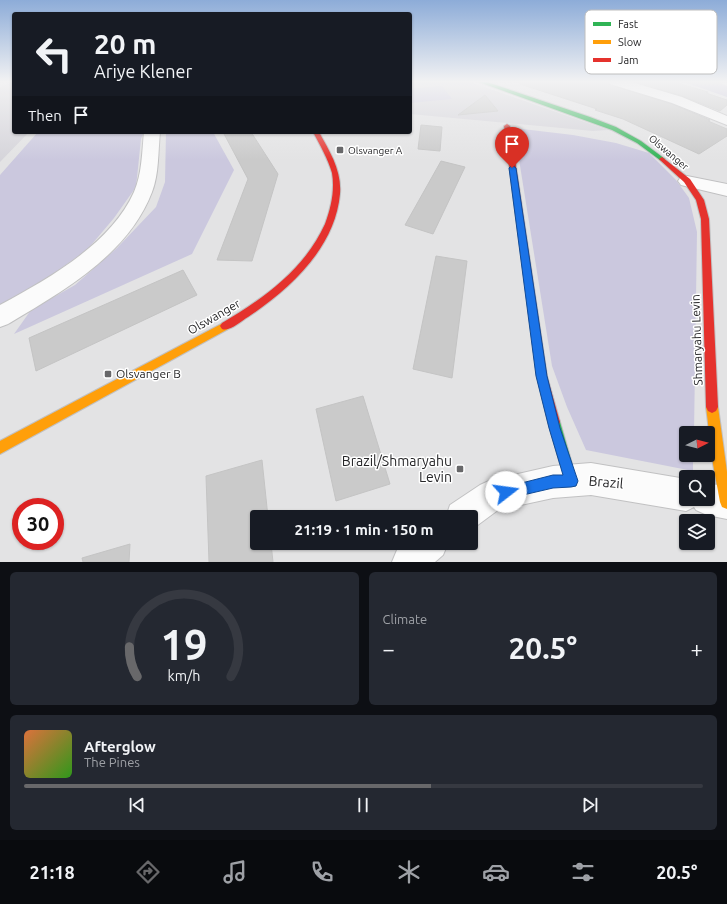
<!DOCTYPE html>
<meta charset="utf-8">
<style>
body{margin:0;font-family:Ubuntu,sans-serif;background:#242831;color:#f1f3f6;height:100vh;display:flex;flex-direction:column;font-size:15px;white-space:nowrap}
*{box-sizing:border-box;margin:0}
p{font-size:13px;color:#9ea1a6}
.icon{flex:none;width:22px;height:22px;fill:none;stroke:currentColor;stroke-width:2;stroke-linecap:round;stroke-linejoin:round}
.map{position:relative;height:562px;overflow:hidden}
.drawer{display:flex;flex-direction:column;gap:10px;padding:10px;background:#0d0f14;flex:1}
.drawer>*{flex:none}
.top-card{position:absolute;left:12px;top:12px;width:400px;height:122px;border-radius:4px;box-shadow:0 1px 3px #0004;background:#171b24;color:#f1f3f6;overflow:hidden}
.needle{width:26px;rotate:84deg}
.buttons{position:absolute;left:679px;top:426px;display:grid;gap:8px}
.buttons a{display:grid;place-items:center;width:36px;height:36px;border-radius:4px;background:#171b24;box-shadow:0 1px 3px #0004;font-size:20px}
.speed{position:absolute;left:12px;top:498px;display:flex;gap:8px;font-size:20px;font-weight:700;text-align:center}
.speed>*{display:grid;place-content:center;width:52px;height:52px;border-radius:50%;background:#171b24;box-shadow:0 1px 3px #0004;line-height:1}
.speed .limit{border:6px solid #d22;background:#fff;color:#111}
.pin{position:absolute;display:grid;place-items:center;width:34px;height:34px;color:#fff;margin:-41px -17px;border-radius:50% 50% 50% 0;rotate:-45deg;box-shadow:0 0 4px #0007}
.pin .icon{rotate:45deg}
.me{position:absolute;width:44px;margin:-22px;rotate:75deg;stroke-linejoin:round;filter:drop-shadow(0 0 3px #0008)}
.turn{display:flex;align-items:center;gap:14px;height:84px;padding:0 16px;font-size:18px}
.turn .icon{width:52px;height:52px;stroke-width:2.5}
.turn b{display:block;font-size:28px;line-height:34px}
.then{display:flex;align-items:center;height:38px;padding:0 16px;background:#0003;gap:8px;font-size:15px}
.big{font-size:30px;font-weight:700;line-height:1.1}
.drawer .tile{flex:1;display:flex;flex-direction:column;justify-content:center;gap:6px;min-width:0;padding:0 14px;border-radius:6px;background:#242831}
.drawer .dial{align-items:center;gap:0}
.dial svg{height:104px;overflow:visible;fill:none;stroke:#363941;stroke-width:7;stroke-linecap:round;text-anchor:middle}
.dial text{fill:#f1f3f6;stroke:none}
.song{display:flex;align-items:center;gap:12px}
.cover{width:48px;height:48px;border-radius:6px;background:linear-gradient(135deg,hsl(20 70% 55%),hsl(110 70% 35%))}
.played{height:4px;border-radius:2px;background:linear-gradient(90deg,#68686a 60%,#363941 60%)}
.keys{display:flex;justify-content:space-around;direction:ltr}
.heat{display:flex;justify-content:space-between;align-items:center;font-size:22px;direction:ltr}
.drawer .tiles{flex:1;display:grid;gap:10px;grid-template-columns:1fr 1fr}
.tile:last-child{grid-column:span 2}
.trip{position:absolute;left:250px;top:510px;width:228px;height:40px;border-radius:4px;background:#171b24;box-shadow:0 1px 3px #0004;font-weight:700;line-height:40px;text-align:center}
.menu{display:flex;height:64px;justify-content:space-around;align-items:center;background:#090b0e;color:#9ea1a6}
.menu .icon{width:28px;height:28px}
.menu .on{color:#68686a}
.menu b{font-size:18px;color:#f1f3f6}
.map>svg:first-child{display:block}
.built{fill:#d5d4da}
.green{fill:#cbc8de}
.forest{fill:#c1bed7}
.building{fill:#cacaca;stroke:#c4c4c4}
.lines{fill:none;stroke-linecap:round;stroke-linejoin:round}
.street-casing{stroke:#c1c1c2;stroke-width:2}
.fast-casing{stroke:#c1c1c2;stroke-width:2}
.slow-casing{stroke:#c1c1c2;stroke-width:2}
.jam-casing{stroke:#c1c1c2;stroke-width:2}
.street{fill:#fbfbfb;fill-rule:evenodd}
.fast{fill:#30b455;fill-rule:evenodd}
.slow{fill:#ff9f0a;fill-rule:evenodd}
.jam{fill:#e5322d;fill-rule:evenodd}
.route{fill:#1a73e8;stroke:#114b97}
.poi-dot{fill:#68686a;stroke:#fff;stroke-width:1.5}
.labels{text-anchor:middle;stroke-width:3;stroke-linejoin:round;paint-order:stroke}
.far-poi-label{font-size:10px;fill:#262628;stroke:#fff;text-anchor:start}
.far-street-label{font-size:10px;fill:#262628;stroke:#fff}
.street-label{font-size:12px;fill:#262628;stroke:#fff}
.poi-label{font-size:12px;fill:#262628;stroke:#fff;text-anchor:start}
.near-poi-label{font-size:14px;fill:#262628;stroke:#fff;text-anchor:end}
.near-street-label{font-size:14px;fill:#262628;stroke:#fff}
.key{fill:#fff;stroke:#bebebe;stroke-width:1}
.key-label{font-size:11px;fill:#262628}
</style>
<div class="map">
<svg width="727" height="562" viewBox="0 0 727 562">
<rect width="100%" height="100%" fill="#e3e3e4"/>
<g class="built">
<path d="M 14,81 L 14,132 L 29,132 L 0,162 L 0,87 Z"/>
<path d="M 410,81 L 467,81 L 608,130 L 593,131 L 410,114 Z"/>
</g>
<g class="green">
<path d="M 442,86 L 452,99 L 410,103 L 410,89 Z"/>
<path d="M 514,128 L 573,135 L 616,143 L 649,153 L 676,180 L 689,198 L 697,232 L 694,433 L 686,433 L 686,455 L 693,455 L 693,471 L 586,450 L 567,407 L 552,366 Z"/>
<path d="M 38,132 L 144,132 L 141,139 L 136,187 L 114,218 L 87,250 L 33,288 L 0,305 L 0,175 Z"/>
<path d="M 166,132 L 213,132 L 234,170 L 192,254 L 14,334 L 31,310 L 75,285 L 117,248 L 156,207 L 165,182 Z"/>
</g>
<path class="forest" d="M 681,81 L 716,81 L 727,86 L 727,97 Z"/>
<g class="building">
<path d="M 521,81 L 608,81 L 610,85 L 672,104 L 710,120 L 708,121 L 727,129 L 727,136 L 699,154 L 623,119 L 595,110 L 597,109 L 520,84 Z"/>
<path d="M 633,81 L 670,81 L 708,92 L 706,93 L 727,100 L 727,105 L 720,111 L 682,96 Z"/>
<path d="M 485,95 L 498,111 L 458,115 Z"/>
<path d="M 421,125 L 442,127 L 440,151 L 418,149 Z"/>
<path d="M 223,132 L 251,132 L 278,174 L 252,261 L 217,260 L 248,179 Z"/>
<path d="M 441,161 L 465,167 L 433,234 L 405,225 Z"/>
<path d="M 436,256 L 467,261 L 452,378 L 413,369 Z"/>
<path d="M 183,270 L 197,295 L 36,371 L 29,338 Z"/>
<path d="M 363,396 L 390,484 L 336,501 L 316,409 Z"/>
<path d="M 262,460 L 268,517 L 257,517 L 257,543 L 271,543 L 273,562 L 209,562 L 206,476 Z"/>
<path d="M 130,544 L 129,562 L 83,562 L 82,558 Z"/>
</g>
<g class="lines">
<g class="street-casing">
<g id="street">
<path d="M 609,81 L 628,81 L 682,97 L 727,116 L 727,125 L 672,103 L 610,84 Z"/>
<path d="M 144,132 L 160,132 C 158,152 159,174 152,192 C 128,255 63,291 8,324 L 0,327 L 0,305 C 48,279 111,244 134,192 C 142,174 142,152 144,132 Z"/>
<path d="M 687,176 L 727,184 L 727,196 L 681,185 L 678,181 L 681,177 Z"/>
<path d="M 591,463 L 686,479 L 686,499 L 708,499 L 708,483 L 727,487 L 727,519 L 707,515 L 696,510 L 694,507 L 686,511 L 591,495 L 553,498 L 498,510 L 471,530 L 471,517 L 446,517 L 450,505 L 480,485 L 491,480 L 553,466 Z"/>
<path d="M 405,543 L 448,543 L 443,555 L 435,562 L 392,562 L 397,550 Z"/>
</g>
</g>
<g class="fast-casing">
<g id="fast">
<path d="M 476,81 L 484,81 L 590,117 L 616,127 L 641,141 L 665,159 L 662,161 L 660,160 L 637,143 L 612,130 Z"/>
<path d="M 554,416 L 558,418 L 560,422 L 577,481 L 576,486 L 571,487 L 566,486 L 565,481 L 548,422 L 550,418 Z"/>
</g>
</g>
<g class="slow-casing">
<g id="slow">
<path d="M 225,322 L 228,323 L 230,326 L 228,329 L 0,454 L 0,441 Z"/>
<path d="M 712,401 L 716,403 L 718,407 L 727,472 L 727,509 L 722,507 L 720,502 L 713,464 L 706,407 L 708,403 Z"/>
</g>
</g>
<g class="jam-casing">
<g id="jam">
<path d="M 507,124 L 510,126 L 547,376 L 560,422 L 558,426 L 554,428 L 550,426 L 548,422 L 537,376 L 504,126 Z"/>
<path d="M 313,132 L 319,132 C 330,152 342,171 340,194 C 335,248 290,289 248,317 C 241,321 230,332 222,329 L 220,326 L 222,323 C 264,298 304,270 325,224 C 331,208 335,190 332,173 C 328,159 320,145 313,132 Z"/>
<path d="M 662,157 L 690,179 L 704,200 L 709,219 L 718,407 L 716,411 L 712,413 L 708,411 L 706,407 L 701,219 L 696,200 L 684,182 L 660,160 L 659,159 Z"/>
</g>
</g>
<use href="#street" class="street"/>
<use href="#fast" class="fast"/>
<use href="#slow" class="slow"/>
<use href="#jam" class="jam"/>
</g>
<linearGradient id="sky" x2="0" y2="1"><stop stop-color="#8dacd8"/><stop offset="0.51" stop-color="#f2f2f3"/><stop offset="1" stop-color="#f2f2f3" stop-opacity="0"/></linearGradient>
<rect width="727" height="160" fill="url(#sky)"/>
<path class="route" d="M 512,165 L 516,168 L 547,376 L 560,428 L 578,481 L 576,486 L 571,487 L 553,488 L 506,499 L 502,497 L 500,492 L 502,488 L 553,475 L 563,475 L 549,428 L 536,376 L 509,168 Z"/>
<g class="poi-dot">
<rect x="336" y="146" width="8" height="8" rx="2"/>
<rect x="104" y="370" width="8" height="8" rx="2"/>
<rect x="456" y="465" width="8" height="8" rx="2"/>
</g>
<g class="labels">
<g class="far-poi-label">
<text x="348" y="154">Olsvanger A</text>
</g>
<g class="far-street-label">
<text transform="translate(669 152) rotate(40)" y="4">Olswanger</text>
</g>
<g class="street-label">
<text transform="translate(214 317) rotate(-30)" y="4">Olswanger</text>
<text transform="translate(697 340) rotate(-92)" y="4">Shmaryahu Levin</text>
</g>
<g class="poi-label">
<text x="116" y="378">Olsvanger B</text>
</g>
<g class="near-poi-label">
<text x="452" y="466">Brazil/Shmaryahu<tspan x="452" dy="16">Levin</tspan></text>
</g>
<g class="near-street-label">
<text transform="translate(606 482) rotate(5)" y="5">Brazil</text>
</g>
</g>
<rect x="585" y="10" width="132" height="64" rx="6" class="key"/>
<rect x="593" y="22" width="18" height="4" fill="#30b455"/>
<rect x="593" y="40" width="18" height="4" fill="#ff9f0a"/>
<rect x="593" y="58" width="18" height="4" fill="#e5322d"/>
<g class="key-label">
<text x="618" y="28">Fast</text>
<text x="618" y="46">Slow</text>
<text x="618" y="64">Jam</text>
</g>
</svg>
<div class="buttons">
<a><svg class="needle" viewBox="-14 -14 28 28"><path d="M0-13l5 13h-10z" fill="#e53935"/><path d="M0 13l5-13h-10z" fill="#9ea1a6"/></svg></a>
<a><svg class="icon" aria-label="search" viewBox="0 0 24 24"><circle cx="10" cy="10" r="6"/><path d="M15 15l6 6"/></svg></a>
<a><svg class="icon" aria-label="layers" viewBox="0 0 24 24"><path d="M12 4l9 5-9 5-9-5zM3 14l9 5 9-5"/></svg></a>
</div>
<div class="speed"><div class="limit">30</div></div>
<div class="pin" style="left:512px;top:168px;background:#d93025"><svg class="icon" aria-label="arrive" viewBox="0 0 24 24"><path d="M6 21V4h12l-3 4 3 4H6"/></svg></div>
<svg class="me" style="left:506px;top:492px" viewBox="-20 -20 40 40"><circle r="19" fill="#fff"/><path d="M0-13L10 11 0 6-10 11z" fill="#1a73e8"/></svg>
<div class="trip">21:19 · 1 min · 150 m</div>
<div class="top-card">
<div class="turn"><svg class="icon" aria-label="left" viewBox="0 0 24 24"><path d="M17 20v-9H6M10 6l-5 5 5 5"/></svg><div><b>20 m</b>Ariye Klener</div></div>
<div class="then">Then<svg class="icon" aria-label="arrive" viewBox="0 0 24 24"><path d="M6 21V4h12l-3 4 3 4H6"/></svg></div>
</div>
</div>
<section class="drawer">
<div class="tiles">
<div class="tile dial"><svg viewBox="0 0 100 80">
<path d="M14 69A42 42 0 1 1 86 69"/>
<path d="M14 69A42 42 0 0 1 8 46" stroke="#68686a"/>
<text x="50" y="56" font-size="32" font-weight="700">19</text>
<text x="50" y="72" font-size="11">km/h</text>
</svg></div>
<div class="tile"><p>Climate</p>
<div class="heat"><a>−</a><b class="big">20.5°</b><a>+</a></div>
</div>
<div class="tile">
<div class="song"><i class="cover"></i><div><b>Afterglow</b><p>The Pines</p></div></div>
<div class="played"></div>
<div class="keys"><svg class="icon" aria-label="previous" viewBox="0 0 24 24"><path d="M18 5L8 12l10 7zM5 5v14"/></svg><svg class="icon" aria-label="pause" viewBox="0 0 24 24"><path d="M8 5v14M16 5v14"/></svg><svg class="icon" aria-label="next" viewBox="0 0 24 24"><path d="M6 5l10 7-10 7zM19 5v14"/></svg></div>
</div>
</div>
</section>
<nav class="menu">
<b>21:18</b>
<svg class="icon on" aria-label="directions" viewBox="0 0 24 24"><path d="M12 3l9 9-9 9-9-9zM9 14v-3h6M13 9l2 2-2 2"/></svg>
<svg class="icon" aria-label="music" viewBox="0 0 24 24"><path d="M9 18V5l10-2v13"/><circle cx="6" cy="18" r="3"/><circle cx="16" cy="16" r="3"/></svg>
<svg class="icon" aria-label="phone" viewBox="0 0 24 24"><path d="M5 4h4l2 5-3 2q2 4 5 5l2-3 5 2v4C11 20 4 13 5 4z"/></svg>
<svg class="icon" aria-label="climate" viewBox="0 0 24 24"><path d="M12 3v18M4 7l16 10M4 17L20 7"/></svg>
<svg class="icon" aria-label="car" viewBox="0 0 24 24"><path d="M5 17H2v-5l4-1 3-4h7l3 4 3 1v5h-3M9 17h6M6 11h13"/><circle cx="7" cy="17" r="2"/><circle cx="17" cy="17" r="2"/></svg>
<svg class="icon" aria-label="filters" viewBox="0 0 24 24"><path d="M4 7h16M4 17h16"/><circle cx="9" cy="7" r="2"/><circle cx="15" cy="17" r="2"/></svg>
<b>20.5°</b>
</nav>
